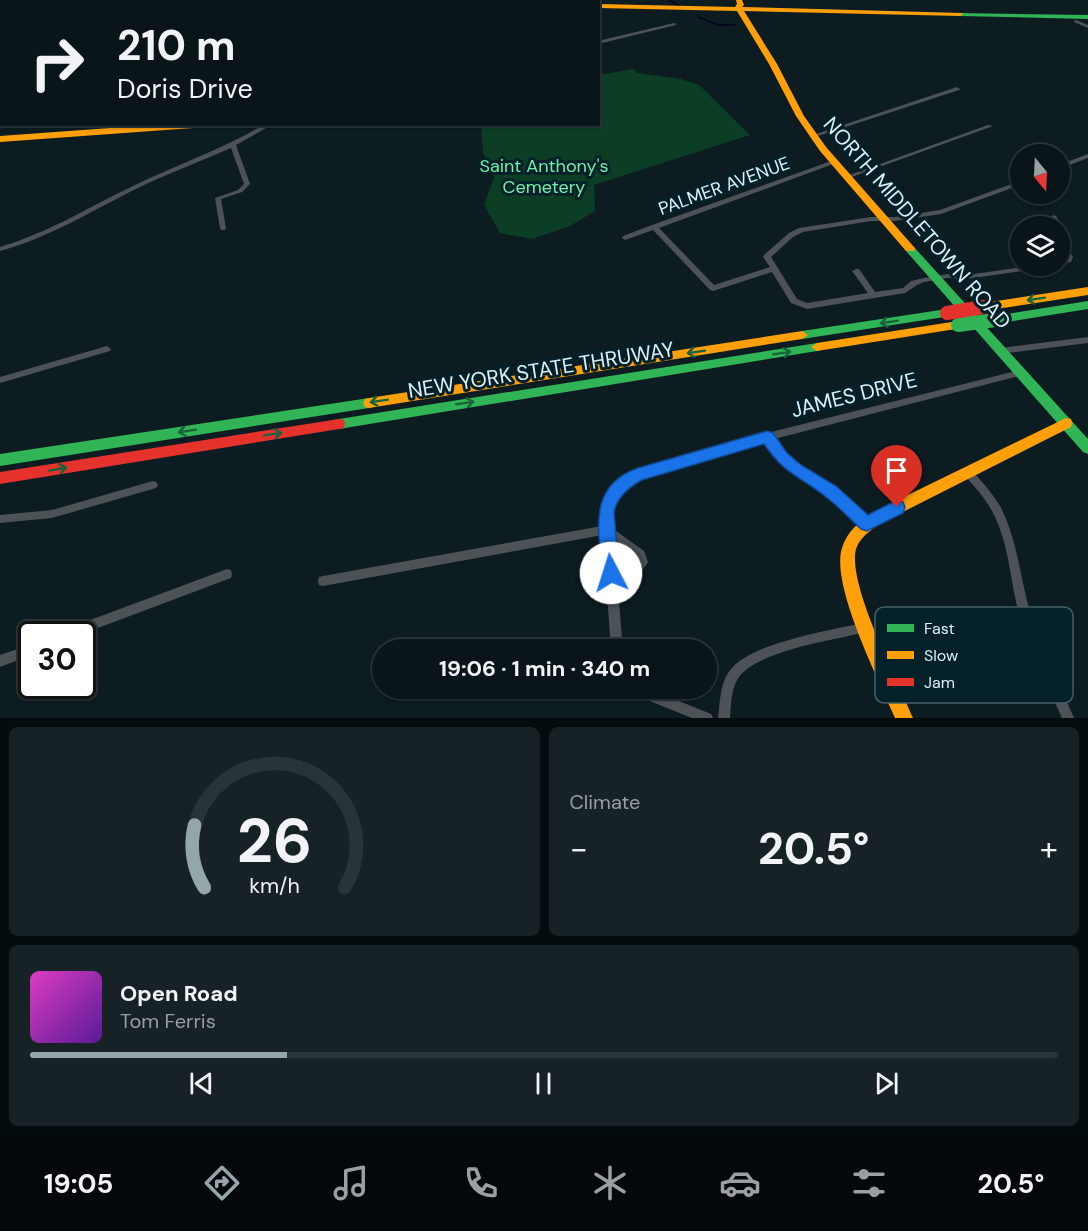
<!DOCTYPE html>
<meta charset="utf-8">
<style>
body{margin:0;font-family:"DM Sans",sans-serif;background:#172226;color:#f1f3f6;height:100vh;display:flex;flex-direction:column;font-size:22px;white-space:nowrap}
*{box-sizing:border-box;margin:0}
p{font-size:20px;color:#999fa2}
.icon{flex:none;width:33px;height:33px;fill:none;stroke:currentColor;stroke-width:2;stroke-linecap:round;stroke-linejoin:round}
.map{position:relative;height:718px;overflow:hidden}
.panel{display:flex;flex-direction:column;gap:9px;padding:9px;background:#050c0e;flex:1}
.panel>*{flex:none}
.guide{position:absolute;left:0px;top:0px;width:600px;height:126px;box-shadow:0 2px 4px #0004,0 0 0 2px #293438;background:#091519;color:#f1f3f6;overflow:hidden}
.needle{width:39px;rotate:162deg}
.tools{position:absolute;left:1010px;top:144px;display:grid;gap:12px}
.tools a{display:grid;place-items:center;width:60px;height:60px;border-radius:50%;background:#091519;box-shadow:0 2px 4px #0004,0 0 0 2px #293438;font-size:30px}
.speed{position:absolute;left:18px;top:621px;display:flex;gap:12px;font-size:30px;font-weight:700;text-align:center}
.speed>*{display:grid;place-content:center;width:78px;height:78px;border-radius:50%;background:#091519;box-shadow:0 2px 4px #0004,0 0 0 2px #293438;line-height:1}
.speed .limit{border:3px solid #111;border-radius:9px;background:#fff;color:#111}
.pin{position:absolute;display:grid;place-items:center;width:51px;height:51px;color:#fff;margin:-62px -26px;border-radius:50% 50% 50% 0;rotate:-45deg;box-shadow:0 0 6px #0007}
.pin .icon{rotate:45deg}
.me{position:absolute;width:66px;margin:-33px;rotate:355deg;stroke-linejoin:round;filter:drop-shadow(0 0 4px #0008)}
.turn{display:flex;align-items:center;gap:21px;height:126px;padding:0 18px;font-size:27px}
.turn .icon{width:78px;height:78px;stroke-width:2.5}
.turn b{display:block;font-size:42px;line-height:51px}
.big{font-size:45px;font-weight:700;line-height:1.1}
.panel .card{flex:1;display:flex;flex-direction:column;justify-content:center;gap:9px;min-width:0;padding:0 21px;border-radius:9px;background:#172226}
.panel .dial{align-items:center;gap:0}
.dial svg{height:156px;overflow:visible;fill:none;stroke:#293438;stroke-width:7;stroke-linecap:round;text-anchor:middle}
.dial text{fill:#f1f3f6;stroke:none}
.song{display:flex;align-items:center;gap:18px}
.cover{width:72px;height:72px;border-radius:9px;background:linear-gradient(135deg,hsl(310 70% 55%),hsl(270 70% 35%))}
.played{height:6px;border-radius:3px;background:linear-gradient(90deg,#95a6ab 25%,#293438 25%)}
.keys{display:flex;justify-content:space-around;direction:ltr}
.heat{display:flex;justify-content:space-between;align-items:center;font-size:33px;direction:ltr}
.panel .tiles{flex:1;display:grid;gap:9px;grid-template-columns:1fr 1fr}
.card:last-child{grid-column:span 2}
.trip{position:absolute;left:372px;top:639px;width:345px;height:60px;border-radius:30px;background:#091519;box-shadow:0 2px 4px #0004,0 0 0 2px #293438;font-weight:700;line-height:60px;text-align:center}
.menu{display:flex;height:96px;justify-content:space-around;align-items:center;background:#04080a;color:#999fa2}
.menu .icon{width:42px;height:42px}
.menu .selected{color:#95a6ab}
.menu b{font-size:27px;color:#f1f3f6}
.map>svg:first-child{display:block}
.green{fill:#0c3d25}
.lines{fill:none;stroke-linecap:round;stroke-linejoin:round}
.stream{stroke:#060322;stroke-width:1.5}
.street{fill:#4d5256;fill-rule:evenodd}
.fast{fill:#30b455;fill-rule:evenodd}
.slow{fill:#ff9f0a;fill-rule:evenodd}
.jam{fill:#e5322d;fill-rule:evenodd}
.fast-bridge{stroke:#30b455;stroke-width:14}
.jam-bridge{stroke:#e5322d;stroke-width:14}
.oneway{stroke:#18633d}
.route{fill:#1a73e8;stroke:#114b97;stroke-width:1.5}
.labels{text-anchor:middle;stroke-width:6;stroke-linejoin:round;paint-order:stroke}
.far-park-label{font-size:18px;fill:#72f1a8;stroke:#042129}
.far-street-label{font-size:18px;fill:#dff0f5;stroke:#042129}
.street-label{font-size:21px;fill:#dff0f5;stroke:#042129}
.key{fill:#042129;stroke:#465f66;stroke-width:1.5}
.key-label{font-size:16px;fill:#dff0f5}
</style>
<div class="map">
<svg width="1088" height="718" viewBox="0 0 1088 718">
<rect width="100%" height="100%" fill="#0c1c21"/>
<path class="green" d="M 634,69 L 637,73 L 681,79 L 699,85 L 750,135 L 594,185 L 595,211 L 570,226 L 532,239 L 500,233 L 484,205 L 494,177 L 483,153 L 481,125 L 598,124 L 599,75 Z"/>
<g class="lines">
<g class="stream">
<path d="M 669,0 L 679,6"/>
<path d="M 698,17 L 718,25 L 735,25"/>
</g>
<g class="street">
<path d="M 1076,20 L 1088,25 L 1088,28 L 1074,22 L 1074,21 Z"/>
<path d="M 674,23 L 676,24 L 676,25 L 598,44 L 598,41 Z"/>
<path d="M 957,87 L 960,89 L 959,90 L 815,137 L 810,136 Z"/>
<path d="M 2,100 L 2,105 L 0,106 L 0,101 Z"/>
<path d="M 265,124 L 273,124 L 236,145 L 250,184 L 242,192 L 221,199 L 226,228 L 225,230 L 221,230 L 220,228 L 215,198 L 238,190 L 244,184 L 231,148 C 200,162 168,173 138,188 C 91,211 51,237 0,251 L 0,247 C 50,232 89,207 135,185 C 178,164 223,149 265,124 Z"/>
<path d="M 988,125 L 993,126 L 849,178 L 845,178 L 844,177 Z"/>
<path d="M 1088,154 L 1088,158 L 1059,169 L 1059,165 Z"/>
<path d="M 834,160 L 837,162 L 836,163 L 659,228 L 714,285 L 770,267 L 763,257 L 764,255 L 789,233 L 799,228 L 871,217 L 895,217 L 940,210 L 1020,181 L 1020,185 L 941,214 L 895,221 L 871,221 L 803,232 L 793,237 L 771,257 L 797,299 L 807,303 L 868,293 L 852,271 L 856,269 L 859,269 L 875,292 L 903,288 L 911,281 L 924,278 L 948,274 L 967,275 L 1030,266 L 1047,266 L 1043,268 L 967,279 L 948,278 L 924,282 L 917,285 L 905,293 L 807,309 L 791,303 L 772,272 L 713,291 L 710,290 L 653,230 L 625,240 L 622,238 L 623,236 L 652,225 Z"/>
<path d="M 1054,215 L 1057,217 L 1060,226 L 1059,228 L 1054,226 L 1051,217 Z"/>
<path d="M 1059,234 L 1062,236 L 1066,246 L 1073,257 L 1071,262 L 1059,264 L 1059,260 L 1065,258 L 1065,257 L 1059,247 Z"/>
<path d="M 1088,337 L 1088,343 L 1000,354 L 996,351 L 1000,348 Z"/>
<path d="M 107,346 L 111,349 L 110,351 L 0,383 L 0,377 Z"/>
<path d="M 1020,370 L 1023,371 L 1024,373 L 1023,375 L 774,439 L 785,455 L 798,467 L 833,488 L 871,521 L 872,524 L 871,527 L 867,528 L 863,527 L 827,494 L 792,473 L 779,461 L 765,441 L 640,478 C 627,485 612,496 611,512 C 611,517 612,523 612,528 L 644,551 L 648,562 C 641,575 631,579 617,578 L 623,650 L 611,650 L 603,535 L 323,586 L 319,585 L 318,581 L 319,577 L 323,576 L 602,526 C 602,522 601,516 601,512 C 603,493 619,480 635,472 L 767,433 ZM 613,540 L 636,557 L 637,561 C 631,568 625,569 616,568 Z"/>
<path d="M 968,469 L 971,470 C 982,481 992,493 1000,506 C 1019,542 1020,583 1033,621 C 1044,654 1060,685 1074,718 L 1062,718 C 1048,686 1032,653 1021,620 C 1010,585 1010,545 993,513 C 986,499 975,487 965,476 L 963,473 L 965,470 Z"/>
<path d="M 153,481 L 156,482 L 158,485 L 156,488 L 52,518 L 0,523 L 0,515 L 52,510 Z"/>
<path d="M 227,569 L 231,570 L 232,574 L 231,578 L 82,634 L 63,634 L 65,630 L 69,628 Z"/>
<path d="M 867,622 L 871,623 L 873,627 L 871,631 L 867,632 C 834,640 760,650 739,677 C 731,688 731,705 730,718 L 718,718 C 720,702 720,682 731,669 C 753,642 833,630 867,622 Z"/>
<path d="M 32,644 L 32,655 L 0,667 L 0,655 Z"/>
<path d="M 625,688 L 647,688 L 711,714 L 713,718 L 692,718 L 627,692 Z"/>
</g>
<g class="fast">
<path d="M 958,13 L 1088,15 L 1088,19 L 960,16 L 957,14 Z"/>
<path d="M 0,16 L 2,16 L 0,23 Z"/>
<path d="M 0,31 L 2,31 L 0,37 Z"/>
<path d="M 910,246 L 914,247 L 1088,439 L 1088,454 L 1083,452 L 906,251 L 905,249 L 906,247 Z"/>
<path d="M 1088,301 L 1088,309 L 995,324 L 989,320 L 995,316 Z"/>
<path d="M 947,309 L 953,313 L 951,316 L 802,339 L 796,335 L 802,331 Z"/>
<path d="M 817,343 L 823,347 L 817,351 L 339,429 L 334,428 L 333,424 L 334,420 L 339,419 Z"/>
<path d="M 369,398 L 373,399 L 375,403 L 373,407 L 369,408 L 0,466 L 0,454 Z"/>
</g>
<g class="slow">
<path d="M 11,0 L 17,0 L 10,2 Z"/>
<rect x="80" y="0" width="6" height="2"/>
<path d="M 527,0 L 533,0 L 534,2 L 527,2 Z"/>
<path d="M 736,0 L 742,0 L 744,5 L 742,7 L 962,13 L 963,14 L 960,16 L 744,11 L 777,64 L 804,116 L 826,147 L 914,247 L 915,249 L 914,251 L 906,251 L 820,151 L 796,116 L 769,64 L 737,11 L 598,8 L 598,4 L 735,7 L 737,4 Z"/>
<path d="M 165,124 L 211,124 L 207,127 L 0,142 L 0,136 Z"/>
<path d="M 1088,287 L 1088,295 L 983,311 L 977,307 L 983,303 Z"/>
<path d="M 958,321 L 964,325 L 962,328 L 817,351 L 811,347 L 817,343 Z"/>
<path d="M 802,331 L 808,335 L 802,339 L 369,408 L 365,407 L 363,403 L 365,399 L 369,398 Z"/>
<path d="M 1066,418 L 1071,419 L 1072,423 L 1071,427 L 885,521 C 875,527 860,536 856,549 C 847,584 898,682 913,718 L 895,718 C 880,682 830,585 842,548 C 847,531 860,521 875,511 Z"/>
</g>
<g class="jam">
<path d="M 0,0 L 4,0 L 0,3 Z"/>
<path d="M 424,0 L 446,0 L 449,2 L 425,2 Z"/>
<path d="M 488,0 L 512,0 L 515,2 L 489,2 Z"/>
<path d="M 0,45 L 2,45 L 0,50 Z"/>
<path d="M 339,419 L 344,420 L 345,424 L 344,428 L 339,429 L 0,484 L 0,472 Z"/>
</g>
<path class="fast-bridge" d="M 958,325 L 995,320"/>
<path class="jam-bridge" d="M 947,313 L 983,307"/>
</g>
<defs><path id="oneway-shaft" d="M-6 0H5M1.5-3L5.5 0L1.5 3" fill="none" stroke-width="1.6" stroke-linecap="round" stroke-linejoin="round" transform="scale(1.5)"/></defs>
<g class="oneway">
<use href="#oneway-shaft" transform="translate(1036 299) rotate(171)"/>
<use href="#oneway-shaft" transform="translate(889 322) rotate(171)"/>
<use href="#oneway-shaft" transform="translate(696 352) rotate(171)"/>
<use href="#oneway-shaft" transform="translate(782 353) rotate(-9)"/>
<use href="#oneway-shaft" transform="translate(379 401) rotate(171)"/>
<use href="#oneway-shaft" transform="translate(465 403) rotate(-9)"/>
<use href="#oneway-shaft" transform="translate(187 431) rotate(171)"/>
<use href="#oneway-shaft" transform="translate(273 434) rotate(-9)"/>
<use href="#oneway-shaft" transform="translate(58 469) rotate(-10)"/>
</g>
<path class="route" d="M 767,431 L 773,433 L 787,453 L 801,465 L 836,486 L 868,515 L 897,500 L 903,502 L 905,507 L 903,513 L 867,531 L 861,529 C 849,518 838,506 826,497 C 799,475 786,476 764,444 L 642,480 C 629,487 617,497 614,512 L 619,573 L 617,579 L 611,582 L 605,579 L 602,573 C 599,531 587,486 638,468 Z"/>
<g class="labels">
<g class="far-park-label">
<text x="544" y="172">Saint Anthony's<tspan x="544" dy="21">Cemetery</tspan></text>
</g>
<g class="far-street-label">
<text transform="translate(724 186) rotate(-20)" y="6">PALMER AVENUE</text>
</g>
<g class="street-label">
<text transform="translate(917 223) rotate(49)" y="7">NORTH MIDDLETOWN ROAD</text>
<text transform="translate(541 370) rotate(-9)" y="7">NEW YORK STATE THRUWAY</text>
<text transform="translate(854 395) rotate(-14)" y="7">JAMES DRIVE</text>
</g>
</g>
<rect x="875" y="607" width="198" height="96" rx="9" class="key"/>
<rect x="887" y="624" width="27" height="8" fill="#30b455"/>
<rect x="887" y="651" width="27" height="8" fill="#ff9f0a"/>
<rect x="887" y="678" width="27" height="8" fill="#e5322d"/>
<g class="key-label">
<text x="924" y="634">Fast</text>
<text x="924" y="661">Slow</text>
<text x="924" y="688">Jam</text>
</g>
</svg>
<div class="tools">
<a><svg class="needle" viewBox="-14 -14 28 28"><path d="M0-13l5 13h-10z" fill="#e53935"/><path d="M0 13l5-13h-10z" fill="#999fa2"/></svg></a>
<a><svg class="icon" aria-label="layers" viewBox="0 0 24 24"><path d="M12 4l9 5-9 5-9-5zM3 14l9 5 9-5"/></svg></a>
</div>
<div class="speed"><div class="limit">30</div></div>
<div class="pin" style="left:897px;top:507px;background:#d93025"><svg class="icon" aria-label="arrive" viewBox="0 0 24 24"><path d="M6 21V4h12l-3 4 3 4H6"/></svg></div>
<svg class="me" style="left:611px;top:573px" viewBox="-20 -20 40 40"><circle r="19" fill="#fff"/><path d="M0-13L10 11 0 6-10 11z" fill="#1a73e8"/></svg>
<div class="trip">19:06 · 1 min · 340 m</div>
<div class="guide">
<div class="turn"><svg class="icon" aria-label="right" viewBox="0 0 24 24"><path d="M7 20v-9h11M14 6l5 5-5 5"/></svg><div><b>210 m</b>Doris Drive</div></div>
</div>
</div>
<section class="panel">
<div class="tiles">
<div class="card dial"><svg viewBox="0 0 100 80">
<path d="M14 69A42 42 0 1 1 86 69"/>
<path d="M14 69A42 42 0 0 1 9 37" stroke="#95a6ab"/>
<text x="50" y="56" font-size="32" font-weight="700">26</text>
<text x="50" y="72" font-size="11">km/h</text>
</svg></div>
<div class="card"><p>Climate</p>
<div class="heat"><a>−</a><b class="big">20.5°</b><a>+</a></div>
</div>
<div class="card">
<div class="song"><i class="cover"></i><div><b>Open Road</b><p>Tom Ferris</p></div></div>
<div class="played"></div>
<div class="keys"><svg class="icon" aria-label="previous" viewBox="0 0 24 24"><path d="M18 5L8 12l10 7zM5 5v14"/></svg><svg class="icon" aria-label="pause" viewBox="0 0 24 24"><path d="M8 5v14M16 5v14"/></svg><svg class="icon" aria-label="next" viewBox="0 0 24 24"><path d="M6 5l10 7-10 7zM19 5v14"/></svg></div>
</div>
</div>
</section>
<nav class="menu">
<b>19:05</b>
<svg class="icon selected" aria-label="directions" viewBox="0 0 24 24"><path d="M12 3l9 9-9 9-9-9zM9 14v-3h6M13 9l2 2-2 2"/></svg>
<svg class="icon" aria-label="music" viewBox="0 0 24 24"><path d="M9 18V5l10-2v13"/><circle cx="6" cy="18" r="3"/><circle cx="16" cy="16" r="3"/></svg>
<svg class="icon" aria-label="phone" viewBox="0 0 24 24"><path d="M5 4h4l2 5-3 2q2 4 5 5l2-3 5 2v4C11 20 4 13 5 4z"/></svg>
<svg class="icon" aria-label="climate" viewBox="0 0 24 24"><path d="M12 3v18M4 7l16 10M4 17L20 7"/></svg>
<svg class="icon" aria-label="car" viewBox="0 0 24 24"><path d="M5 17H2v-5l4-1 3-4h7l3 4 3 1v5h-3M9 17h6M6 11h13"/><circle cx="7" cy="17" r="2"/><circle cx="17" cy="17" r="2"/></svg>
<svg class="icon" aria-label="filters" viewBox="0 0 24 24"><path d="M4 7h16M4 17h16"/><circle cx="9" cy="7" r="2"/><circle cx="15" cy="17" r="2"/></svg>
<b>20.5°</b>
</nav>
